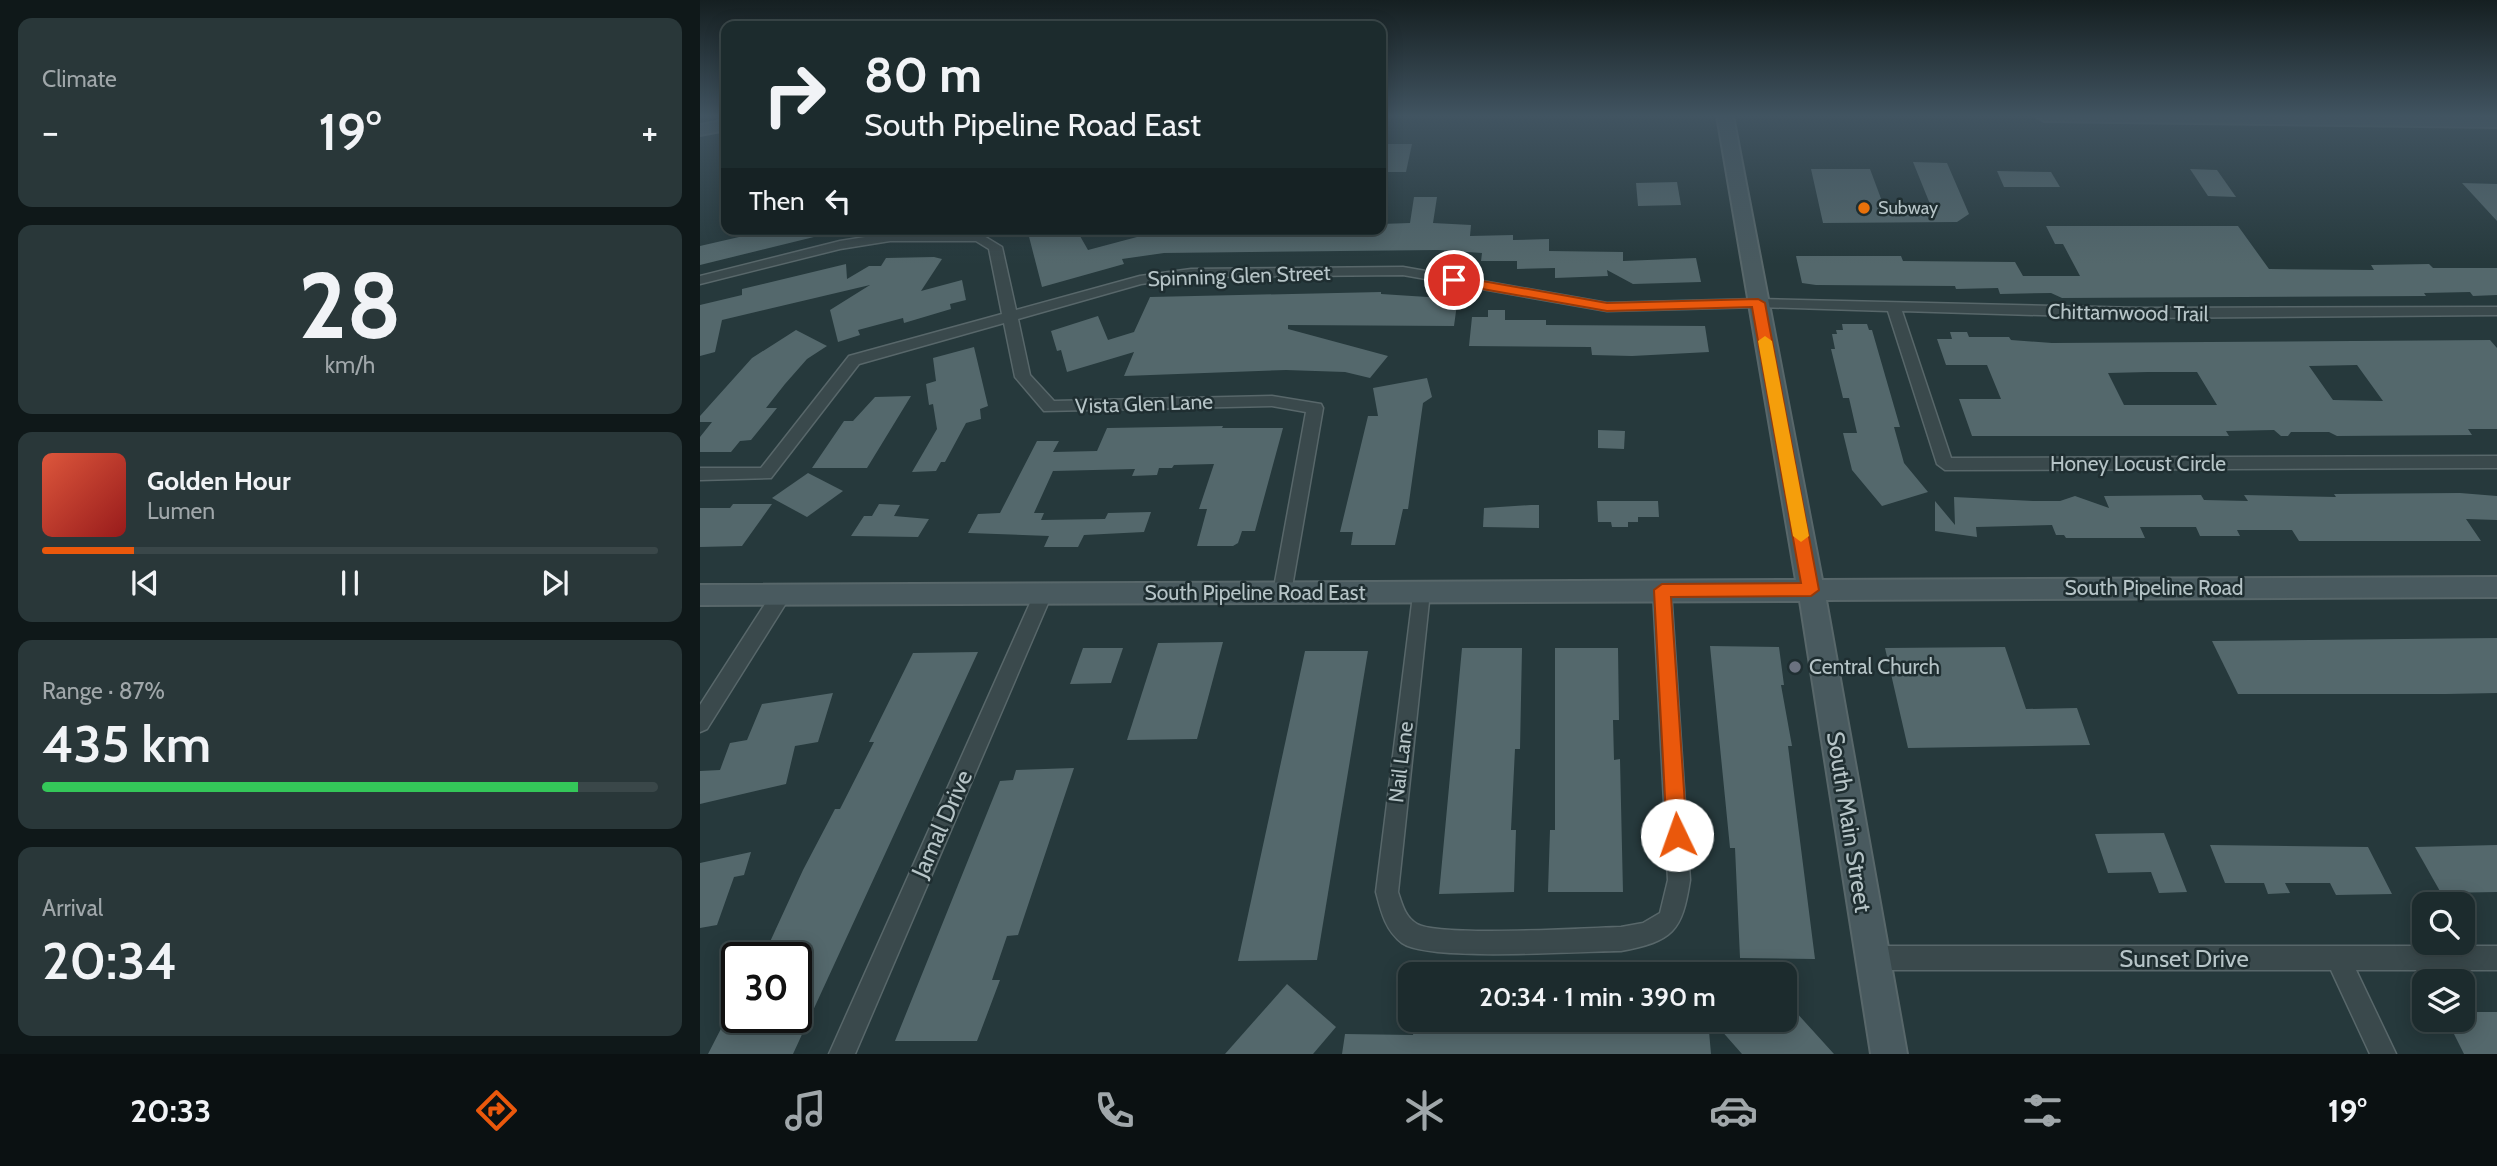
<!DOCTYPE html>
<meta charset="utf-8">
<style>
body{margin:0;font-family:Cabin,sans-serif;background:#293739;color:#f1f3f6;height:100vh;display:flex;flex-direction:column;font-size:26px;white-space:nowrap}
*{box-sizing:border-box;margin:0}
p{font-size:23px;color:#a0a7aa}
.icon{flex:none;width:38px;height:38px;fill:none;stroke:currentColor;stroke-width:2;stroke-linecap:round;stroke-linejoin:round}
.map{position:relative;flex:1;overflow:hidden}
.side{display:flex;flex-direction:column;gap:18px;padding:18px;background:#0f1819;width:700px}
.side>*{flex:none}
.guide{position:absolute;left:21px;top:21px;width:665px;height:214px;border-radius:14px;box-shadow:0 4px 18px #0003,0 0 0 2px #3a4749;background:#1c2b2d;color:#f1f3f6;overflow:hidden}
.controls{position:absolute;left:1712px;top:892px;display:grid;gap:14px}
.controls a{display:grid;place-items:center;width:63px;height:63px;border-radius:14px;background:#1c2b2d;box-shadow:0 4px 18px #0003,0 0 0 2px #3a4749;font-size:35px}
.speed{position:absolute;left:21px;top:942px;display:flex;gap:14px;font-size:35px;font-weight:700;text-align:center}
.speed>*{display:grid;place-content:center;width:91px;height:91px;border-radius:50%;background:#1c2b2d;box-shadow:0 4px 18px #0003,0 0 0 2px #3a4749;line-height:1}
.speed .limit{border:4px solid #111;border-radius:10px;background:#fff;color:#111}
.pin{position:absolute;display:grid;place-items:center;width:60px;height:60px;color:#fff;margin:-30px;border:4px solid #fff;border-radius:50%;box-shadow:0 2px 7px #0007}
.me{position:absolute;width:77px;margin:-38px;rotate:357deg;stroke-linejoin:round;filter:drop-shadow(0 0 5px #0008)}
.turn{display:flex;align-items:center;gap:24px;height:147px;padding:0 28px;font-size:32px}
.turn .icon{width:91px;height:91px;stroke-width:2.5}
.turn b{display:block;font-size:49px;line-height:60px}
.then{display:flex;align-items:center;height:66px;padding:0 28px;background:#0003;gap:14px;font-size:26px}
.big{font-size:52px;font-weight:600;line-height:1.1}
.side .widget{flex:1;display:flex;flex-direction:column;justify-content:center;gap:10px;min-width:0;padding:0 24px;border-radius:14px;background:#293739}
.side .dial{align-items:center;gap:0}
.dial b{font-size:91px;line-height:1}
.song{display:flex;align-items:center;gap:21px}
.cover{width:84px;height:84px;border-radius:10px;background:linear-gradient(135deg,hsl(10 70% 55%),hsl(0 70% 35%))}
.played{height:7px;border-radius:4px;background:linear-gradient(90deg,#ea580c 15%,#3a4749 15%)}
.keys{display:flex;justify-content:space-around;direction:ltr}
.heat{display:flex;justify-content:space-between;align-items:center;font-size:38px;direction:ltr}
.charge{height:10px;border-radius:5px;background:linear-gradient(90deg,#34c759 87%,#3a4749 0)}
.trip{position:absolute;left:698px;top:962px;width:399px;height:70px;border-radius:14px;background:#1c2b2d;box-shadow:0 4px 18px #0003,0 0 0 2px #3a4749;font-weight:600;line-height:70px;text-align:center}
.dock{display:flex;height:112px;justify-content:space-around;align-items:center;background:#0b1112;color:#a0a7aa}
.dock .icon{width:49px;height:49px}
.dock .on{color:#ea580c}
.dock b{font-size:32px;color:#f1f3f6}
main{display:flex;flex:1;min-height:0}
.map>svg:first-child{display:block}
.building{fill:#54686c;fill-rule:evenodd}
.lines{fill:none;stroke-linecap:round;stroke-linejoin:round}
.street-casing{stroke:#58676a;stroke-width:3}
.secondary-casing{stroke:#58676a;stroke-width:4}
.street{fill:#3a494c;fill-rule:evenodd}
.secondary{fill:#495a5f;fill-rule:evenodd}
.route{fill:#ea580c;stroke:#983908;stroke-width:2}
.slow{fill:#f59e0b}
.food-dot{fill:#e8710a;stroke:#1f2e31;stroke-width:2.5}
.worship-dot{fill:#6b7280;stroke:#1f2e31;stroke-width:2.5}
.labels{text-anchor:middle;stroke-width:5;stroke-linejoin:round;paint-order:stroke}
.far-poi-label{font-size:18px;fill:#b6c4c7;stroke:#1f2e31;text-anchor:start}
.street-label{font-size:21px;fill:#b6c4c7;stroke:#1f2e31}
.poi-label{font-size:21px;fill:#b6c4c7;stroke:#1f2e31;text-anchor:start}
.near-street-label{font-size:24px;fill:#b6c4c7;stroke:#1f2e31}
</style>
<main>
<section class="side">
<div class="widget"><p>Climate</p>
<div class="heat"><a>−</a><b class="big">19°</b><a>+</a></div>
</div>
<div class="widget dial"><b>28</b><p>km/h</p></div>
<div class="widget">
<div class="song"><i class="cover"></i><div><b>Golden Hour</b><p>Lumen</p></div></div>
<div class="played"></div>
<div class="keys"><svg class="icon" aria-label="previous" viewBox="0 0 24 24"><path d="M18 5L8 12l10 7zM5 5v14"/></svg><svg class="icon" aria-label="pause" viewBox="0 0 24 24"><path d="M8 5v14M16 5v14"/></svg><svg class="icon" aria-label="next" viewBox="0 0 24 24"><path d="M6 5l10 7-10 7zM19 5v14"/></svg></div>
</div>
<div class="widget"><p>Range · 87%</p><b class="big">435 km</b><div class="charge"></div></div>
<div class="widget"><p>Arrival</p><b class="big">20:34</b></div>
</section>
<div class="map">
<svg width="1797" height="1054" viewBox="0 0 1797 1054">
<rect width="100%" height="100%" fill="#26393c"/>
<g class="building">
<path d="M 681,144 L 712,144 L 706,172 L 681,172 Z"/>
<path d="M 1213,162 L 1247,163 L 1269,214 L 1257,222 L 1123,223 L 1111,169 L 1170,169 L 1183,204 L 1230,204 Z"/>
<path d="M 1490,169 L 1517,170 L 1536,197 L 1508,196 Z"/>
<path d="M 1297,171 L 1351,172 L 1360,187 L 1304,187 Z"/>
<path d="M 977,182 L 981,205 L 938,206 L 936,183 Z"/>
<path d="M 1762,183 L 1797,184 L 1797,221 Z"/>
<path d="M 714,197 L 737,197 L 733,223 L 771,225 L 770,236 L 813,235 L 813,240 L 849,239 L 849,251 L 923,252 L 923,261 L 996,258 L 1001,282 L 933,284 L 907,270 L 908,276 L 855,278 L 855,268 L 817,269 L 817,261 L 781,261 L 782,253 L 738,250 L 464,253 L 422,259 L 424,264 L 342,287 L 327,229 L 376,229 L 388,250 L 452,233 L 453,229 L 681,229 L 681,224 L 710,223 Z"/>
<path d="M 1346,226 L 1538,226 L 1569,269 L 1674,270 L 1671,265 L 1729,264 L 1733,268 L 1797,268 L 1797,295 L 1773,296 L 1770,292 L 1724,293 L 1726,296 L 1362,298 L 1351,293 L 1300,294 L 1298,288 L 1256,289 L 1255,286 L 1116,285 L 1102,283 L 1096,256 L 1201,256 L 1203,261 L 1315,262 L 1323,276 L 1380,276 L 1363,244 L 1355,244 Z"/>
<path d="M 46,229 L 118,229 L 118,236 L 0,265 L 0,246 L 39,237 L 39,231 Z"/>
<path d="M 234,257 L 242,259 L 221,291 L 262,280 L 266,300 L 250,304 L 251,309 L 204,323 L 203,318 L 158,330 L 160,335 L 138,342 L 130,310 L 170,285 L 22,320 L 15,352 L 0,356 L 0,305 L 42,295 L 42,289 L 146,264 L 147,279 L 169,266 L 181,266 L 186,258 Z"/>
<path d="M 681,292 L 681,294 L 743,298 L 742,304 L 757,304 L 754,326 L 588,325 L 588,329 L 688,356 L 670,378 L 645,372 L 586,370 L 424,376 L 434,352 L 367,372 L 361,350 L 357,351 L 351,331 L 398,316 L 408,340 L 434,332 L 450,297 Z"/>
<path d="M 788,310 L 805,310 L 805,320 L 846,320 L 846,325 L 1005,326 L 1009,352 L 932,356 L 892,355 L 891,347 L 769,346 L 772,317 L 788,317 Z"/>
<path d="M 1142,324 L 1167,324 L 1169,330 L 1172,330 L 1200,427 L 1194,427 L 1204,463 L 1228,492 L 1182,506 L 1152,470 L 1143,433 L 1157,433 L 1149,398 L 1143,398 L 1131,349 L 1135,349 L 1132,334 L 1137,334 L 1136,330 L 1143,330 Z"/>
<path d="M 96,330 L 127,346 L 107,359 L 85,384 L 66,408 L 77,408 L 51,440 L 40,441 L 31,452 L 0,452 L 0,437 L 12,422 L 0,422 L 0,416 L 52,358 Z"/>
<path d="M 1250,332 L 1267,332 L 1269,337 L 1309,337 L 1311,340 L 1352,343 L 1790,340 L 1797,348 L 1797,429 L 1768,429 L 1772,435 L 1637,436 L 1629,432 L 1591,432 L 1588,436 L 1581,436 L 1574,430 L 1526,431 L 1529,436 L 1272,436 L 1259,399 L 1301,399 L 1287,365 L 1246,365 L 1237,339 L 1252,339 ZM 1657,365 L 1683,401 L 1633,400 L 1609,366 ZM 1448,372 L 1497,372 L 1517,405 L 1424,405 L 1408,373 Z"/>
<path d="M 274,347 L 288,406 L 280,409 L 281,419 L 266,423 L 245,462 L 241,462 L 236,471 L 212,472 L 237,429 L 233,404 L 229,405 L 226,384 L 236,381 L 233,358 Z"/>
<path d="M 727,378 L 732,397 L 723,403 L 708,509 L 703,509 L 695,545 L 651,545 L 653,532 L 640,532 L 668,416 L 678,416 L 673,388 Z"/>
<path d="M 211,396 L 167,468 L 112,468 L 144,421 L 153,421 L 175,397 Z"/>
<path d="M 523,426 L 522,428 L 583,428 L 555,531 L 542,531 L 538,543 L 533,546 L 497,546 L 507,509 L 499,509 L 514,464 L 474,465 L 472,468 L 459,468 L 457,475 L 432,476 L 435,469 L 353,471 L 334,513 L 344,513 L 341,520 L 405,519 L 408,513 L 451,512 L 444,532 L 384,535 L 378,547 L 344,547 L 349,536 L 268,533 L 278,514 L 300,513 L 337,441 L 359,441 L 353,452 L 397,451 L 407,428 Z"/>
<path d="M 898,430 L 925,431 L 924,449 L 898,448 Z"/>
<path d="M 108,473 L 143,491 L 107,517 L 72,498 Z"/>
<path d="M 1760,493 L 1797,496 L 1797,520 L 1766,519 L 1781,541 L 1599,541 L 1592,530 L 1537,530 L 1540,536 L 1500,536 L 1496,527 L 1440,527 L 1445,538 L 1366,538 L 1364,535 L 1356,535 L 1352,525 L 1276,527 L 1277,537 L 1235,531 L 1235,501 L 1255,525 L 1254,497 L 1333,501 L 1360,501 L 1375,496 L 1409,508 L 1404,496 L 1501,495 L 1504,500 L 1548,501 L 1544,495 L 1636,497 L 1634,494 Z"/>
<path d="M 897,501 L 958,501 L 959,517 L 938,517 L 938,522 L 928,522 L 928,527 L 912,527 L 911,522 L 898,522 Z"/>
<path d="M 33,504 L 72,504 L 42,546 L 0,547 L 0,508 L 30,508 Z"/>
<path d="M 179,504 L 200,505 L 194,516 L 229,519 L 218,537 L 151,536 L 164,516 L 172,516 Z"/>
<path d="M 831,505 L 839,505 L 839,528 L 783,527 L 784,508 Z"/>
<path d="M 1797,638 L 1797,693 L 1746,694 L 1538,694 L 1512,641 Z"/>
<path d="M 523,642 L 497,739 L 427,740 L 458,643 Z"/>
<path d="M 1010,646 L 1079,647 L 1084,685 L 1081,685 L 1092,746 L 1088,746 L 1115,959 L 1040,958 L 1035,848 L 1030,848 Z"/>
<path d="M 1305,647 L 1326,709 L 1377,708 L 1390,745 L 1208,748 L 1185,648 Z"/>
<path d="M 383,648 L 423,648 L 411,683 L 370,684 Z"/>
<path d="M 762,648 L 822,648 L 820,749 L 815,749 L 811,830 L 816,830 L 814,892 L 739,894 Z"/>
<path d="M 855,648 L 918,648 L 919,720 L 913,720 L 914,760 L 920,759 L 923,892 L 848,892 L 850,830 L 855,830 Z"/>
<path d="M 605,651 L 668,651 L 617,960 L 538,961 Z"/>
<path d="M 278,652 L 93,1054 L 8,1054 L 27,1017 L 96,1017 L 96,957 L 63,957 L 103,870 L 135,809 L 140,809 L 174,742 L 169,742 L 213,653 Z"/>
<path d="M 133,693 L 118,742 L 95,746 L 86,784 L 0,804 L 0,771 L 20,770 L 30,743 L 47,740 L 62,704 Z"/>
<path d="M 374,768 L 318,935 L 307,936 L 292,980 L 300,980 L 277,1041 L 195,1041 L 300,781 L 313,780 L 316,770 Z"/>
<path d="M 1464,833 L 1487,892 L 1459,893 L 1451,872 L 1408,873 L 1395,834 Z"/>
<path d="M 1510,845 L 1668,847 L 1692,894 L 1636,895 L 1630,883 L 1585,883 L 1590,893 L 1568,894 L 1564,883 L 1525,883 Z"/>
<path d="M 1797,845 L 1797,892 L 1741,893 L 1715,847 Z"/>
<path d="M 51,852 L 44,875 L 34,877 L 17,925 L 0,928 L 0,863 Z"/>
<path d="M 587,984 L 636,1027 L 613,1054 L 525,1054 Z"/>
<path d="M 1085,1000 L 1134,1054 L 1042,1054 L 1020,1029 L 1029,1020 L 1085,1020 Z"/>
<path d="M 1762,1012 L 1797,1012 L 1797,1054 L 1764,1054 L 1747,1020 L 1762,1020 Z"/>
<path d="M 796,1020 L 940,1024 L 940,1032 L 1009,1031 L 1011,1054 L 642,1054 L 645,1034 L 713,1035 L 714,1027 L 795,1027 Z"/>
</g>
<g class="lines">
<g class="street-casing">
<g id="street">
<path d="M 190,233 L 279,233 L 302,247 L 316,310 L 440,276 L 491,269 L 703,267 L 907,303 L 1058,299 L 1440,308 L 1797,307 L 1797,315 L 1440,318 L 1202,311 L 1251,458 L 1797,456 L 1797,468 L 1245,470 L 1237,464 L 1188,311 L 1058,307 L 907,311 L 703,275 L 491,277 L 441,284 L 318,319 L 330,375 L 354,401 L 572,396 L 621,404 L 623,408 L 591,593 L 589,598 L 575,598 L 573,593 L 606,412 L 572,406 L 344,411 L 315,377 L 304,323 L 159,364 L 71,478 L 0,480 L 0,468 L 61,468 L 149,356 L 302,314 L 289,249 L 276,241 L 190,241 L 140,249 L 0,284 L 0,276 L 140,241 Z"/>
<path d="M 962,583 L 969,585 L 971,590 L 990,880 C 982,932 973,941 921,951 C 882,951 728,962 702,943 C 685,930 681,911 676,892 L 714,587 L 728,587 L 730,592 L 698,892 C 702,904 705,917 717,924 C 738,937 887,928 921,927 L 943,923 L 960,913 L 968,880 L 953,590 L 955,585 Z"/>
<path d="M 343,587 L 350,589 L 352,594 L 155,1054 L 129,1054 L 334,594 L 336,589 Z"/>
<path d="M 81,588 L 88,590 L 90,595 L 88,600 L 7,729 L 0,732 L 0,705 L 74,590 Z"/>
<path d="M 1172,946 L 1797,946 L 1797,970 L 1656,970 L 1696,1054 L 1670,1054 L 1631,970 L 1172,970 L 1164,966 L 1160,958 L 1164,950 Z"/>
</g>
</g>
<g class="secondary-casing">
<g id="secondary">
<path d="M 1017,116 L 1033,116 L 1122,580 L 1797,577 L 1797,597 L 1126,600 L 1207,1054 L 1171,1054 L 1100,601 L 0,605 L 0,585 L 1096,580 Z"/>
<path d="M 1336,116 L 1797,117 L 1797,127 L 1344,121 Z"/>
<path d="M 26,120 L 26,130 L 0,135 L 0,125 Z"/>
</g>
</g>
<use href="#street" class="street"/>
<use href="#secondary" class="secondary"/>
</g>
<linearGradient id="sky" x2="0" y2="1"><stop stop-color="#151f21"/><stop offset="0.44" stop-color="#415461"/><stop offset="1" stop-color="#415461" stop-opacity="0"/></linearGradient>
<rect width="1797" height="264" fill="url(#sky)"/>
<path class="route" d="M 754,276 L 907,303 L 1058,299 L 1065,303 L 1119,590 L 1111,596 L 971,597 L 987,835 L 984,842 L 977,845 L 970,842 L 967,835 L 954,590 L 962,584 L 1101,583 L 1052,307 L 907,311 L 749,283 L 747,280 Z"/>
<path class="slow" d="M 1065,336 L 1072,341 L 1109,536 L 1101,542 L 1093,536 L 1058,341 Z"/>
<circle class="food-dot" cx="1164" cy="208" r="7"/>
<circle class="worship-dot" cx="1095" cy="667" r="7"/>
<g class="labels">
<g class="far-poi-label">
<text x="1178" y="214">Subway</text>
</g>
<g class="street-label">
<text transform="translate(539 276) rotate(-2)" y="7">Spinning Glen Street</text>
<text transform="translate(1428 313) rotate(1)" y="7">Chittamwood Trail</text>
<text transform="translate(444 404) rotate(-2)" y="7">Vista Glen Lane</text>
<text x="1438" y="471">Honey Locust Circle</text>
<text x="1454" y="595">South Pipeline Road</text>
<text x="555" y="600">South Pipeline Road East</text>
<text transform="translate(701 762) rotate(-83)" y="7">Nail Lane</text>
</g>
<g class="poi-label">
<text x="1109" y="674">Central Church</text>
</g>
<g class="near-street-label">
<text transform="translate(1149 822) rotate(81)" y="8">South Main Street</text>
<text transform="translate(242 824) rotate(-66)" y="8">Jamal Drive</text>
<text x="1484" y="967">Sunset Drive</text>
</g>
</g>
</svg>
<div class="controls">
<a><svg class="icon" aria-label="search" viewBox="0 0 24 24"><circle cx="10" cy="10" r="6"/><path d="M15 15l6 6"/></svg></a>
<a><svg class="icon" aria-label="layers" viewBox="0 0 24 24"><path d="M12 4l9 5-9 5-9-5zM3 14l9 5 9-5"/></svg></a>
</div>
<div class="speed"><div class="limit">30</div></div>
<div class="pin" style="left:754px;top:280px;background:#d93025"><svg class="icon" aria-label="arrive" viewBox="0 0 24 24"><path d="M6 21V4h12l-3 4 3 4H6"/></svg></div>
<svg class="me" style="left:977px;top:835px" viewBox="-20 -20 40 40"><circle r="19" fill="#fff"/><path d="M0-13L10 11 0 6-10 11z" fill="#ea580c"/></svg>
<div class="trip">20:34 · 1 min · 390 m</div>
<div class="guide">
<div class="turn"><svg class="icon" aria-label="right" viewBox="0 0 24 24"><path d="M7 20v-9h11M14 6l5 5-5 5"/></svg><div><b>80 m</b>South Pipeline Road East</div></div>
<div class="then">Then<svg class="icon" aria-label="left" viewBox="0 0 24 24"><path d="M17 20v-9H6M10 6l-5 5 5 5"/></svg></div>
</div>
</div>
</main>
<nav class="dock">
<b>20:33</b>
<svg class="icon on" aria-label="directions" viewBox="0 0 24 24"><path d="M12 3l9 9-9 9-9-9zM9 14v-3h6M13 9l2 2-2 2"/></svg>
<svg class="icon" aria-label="music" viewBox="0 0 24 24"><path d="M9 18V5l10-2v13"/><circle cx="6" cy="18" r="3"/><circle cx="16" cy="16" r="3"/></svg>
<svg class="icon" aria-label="phone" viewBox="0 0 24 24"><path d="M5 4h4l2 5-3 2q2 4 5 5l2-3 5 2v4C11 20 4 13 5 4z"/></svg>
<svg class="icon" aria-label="climate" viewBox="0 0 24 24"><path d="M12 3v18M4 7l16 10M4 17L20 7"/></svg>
<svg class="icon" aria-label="car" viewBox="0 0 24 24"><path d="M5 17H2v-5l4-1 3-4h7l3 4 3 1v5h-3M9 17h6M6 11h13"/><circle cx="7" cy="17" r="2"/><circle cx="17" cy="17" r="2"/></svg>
<svg class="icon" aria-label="filters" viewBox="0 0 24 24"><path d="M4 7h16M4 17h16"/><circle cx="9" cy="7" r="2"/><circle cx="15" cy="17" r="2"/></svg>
<b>19°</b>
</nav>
